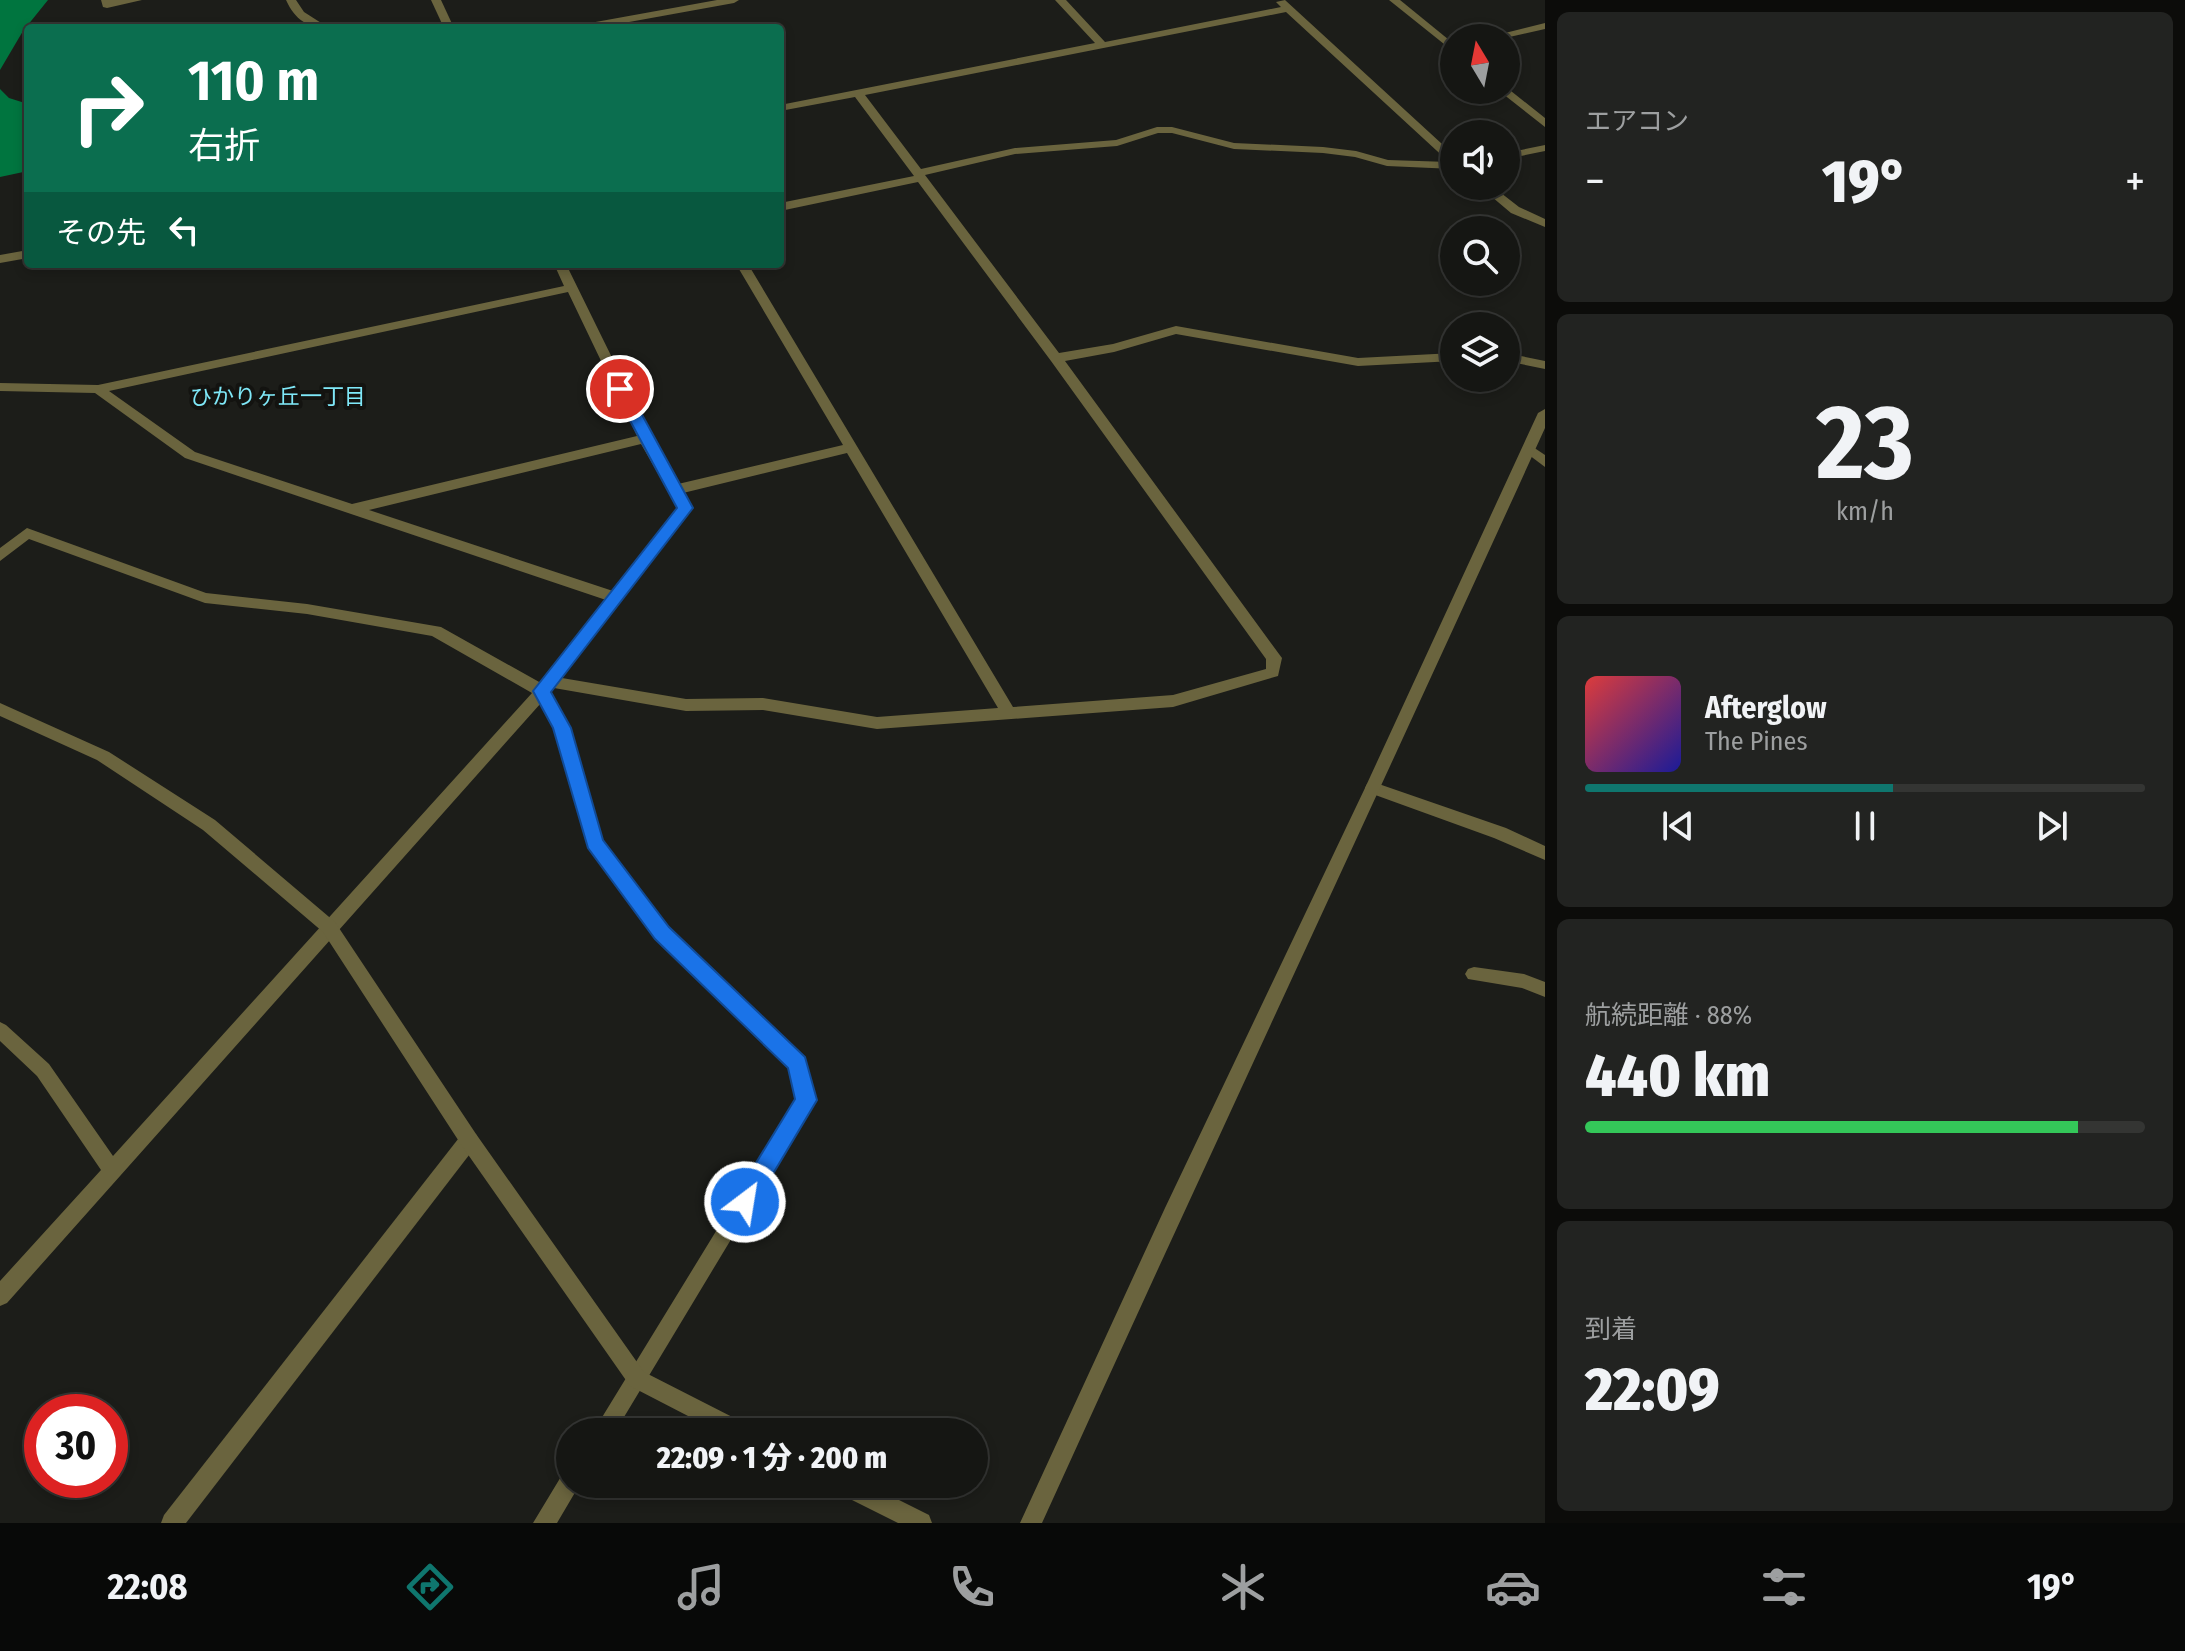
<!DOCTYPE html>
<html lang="ja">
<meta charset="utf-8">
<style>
body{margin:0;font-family:"Fira Sans Condensed","Noto Sans JP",sans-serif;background:#222321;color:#f1f3f6;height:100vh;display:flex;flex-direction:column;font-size:30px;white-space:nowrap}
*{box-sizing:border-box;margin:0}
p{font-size:26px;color:#9d9fa0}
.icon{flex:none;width:44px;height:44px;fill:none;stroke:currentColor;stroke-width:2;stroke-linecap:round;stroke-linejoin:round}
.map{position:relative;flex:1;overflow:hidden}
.sheet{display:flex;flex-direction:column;gap:12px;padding:12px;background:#0c0c0a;width:640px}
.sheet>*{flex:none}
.banner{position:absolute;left:24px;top:24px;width:760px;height:244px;border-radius:8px;box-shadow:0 4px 12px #0003,0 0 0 2px #343533;background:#0b6e4f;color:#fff;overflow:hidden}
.needle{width:52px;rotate:350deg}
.tools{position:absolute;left:1440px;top:24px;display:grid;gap:16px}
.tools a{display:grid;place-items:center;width:80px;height:80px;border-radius:50%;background:#151613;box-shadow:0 4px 12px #0003,0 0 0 2px #343533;font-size:40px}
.speed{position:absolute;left:24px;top:1394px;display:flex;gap:16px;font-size:40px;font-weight:700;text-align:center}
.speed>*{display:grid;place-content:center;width:104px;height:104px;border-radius:50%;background:#151613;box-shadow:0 4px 12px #0003,0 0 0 2px #343533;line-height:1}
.speed .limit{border:12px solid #d22;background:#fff;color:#111}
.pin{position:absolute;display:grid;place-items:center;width:68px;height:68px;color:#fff;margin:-34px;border:4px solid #fff;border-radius:50%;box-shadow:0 2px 8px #0007}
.me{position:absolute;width:88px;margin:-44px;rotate:31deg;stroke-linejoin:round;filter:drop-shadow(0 0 6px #0008)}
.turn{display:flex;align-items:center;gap:28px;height:168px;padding:0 32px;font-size:36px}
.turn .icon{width:104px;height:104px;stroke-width:2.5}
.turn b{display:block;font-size:56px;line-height:68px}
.then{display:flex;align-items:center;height:76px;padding:0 32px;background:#0003;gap:16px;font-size:30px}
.big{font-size:60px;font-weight:800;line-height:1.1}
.sheet .card{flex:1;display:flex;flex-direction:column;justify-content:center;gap:12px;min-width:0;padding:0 28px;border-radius:12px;background:#222321}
.sheet .dial{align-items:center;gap:0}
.dial b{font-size:104px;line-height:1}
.song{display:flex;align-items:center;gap:24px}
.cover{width:96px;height:96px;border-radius:12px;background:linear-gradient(135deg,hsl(0 70% 55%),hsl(240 70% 35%))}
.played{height:8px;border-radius:4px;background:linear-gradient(90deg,#0f766e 55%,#343533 55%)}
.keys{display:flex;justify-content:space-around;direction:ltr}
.heat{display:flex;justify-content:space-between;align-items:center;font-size:44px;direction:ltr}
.charge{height:12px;border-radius:6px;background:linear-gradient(90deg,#34c759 88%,#343533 0)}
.trip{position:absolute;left:556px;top:1418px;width:432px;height:80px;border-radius:40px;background:#151613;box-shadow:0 4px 12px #0003,0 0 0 2px #343533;font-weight:800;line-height:80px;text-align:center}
.tabs{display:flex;height:128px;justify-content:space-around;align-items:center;background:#080908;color:#9d9fa0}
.tabs .icon{width:56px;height:56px}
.tabs .selected{color:#0f766e}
.tabs b{font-size:36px;color:#f1f3f6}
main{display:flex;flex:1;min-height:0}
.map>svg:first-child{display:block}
.water{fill:#00753f}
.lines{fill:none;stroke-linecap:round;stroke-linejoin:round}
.minor{fill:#6a643e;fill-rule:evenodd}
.tertiary{fill:#6a643e;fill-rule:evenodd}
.route{fill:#1a73e8;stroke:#114b97;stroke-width:2}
.labels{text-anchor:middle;stroke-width:8;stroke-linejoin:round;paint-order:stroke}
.neighbourhood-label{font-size:22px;fill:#7fe8f8;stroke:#131310}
</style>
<main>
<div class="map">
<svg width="1545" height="1523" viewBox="0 0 1545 1523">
<rect width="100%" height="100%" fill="#1c1d19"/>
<g class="water">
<path d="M 0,0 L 48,0 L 23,31 L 0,70 Z"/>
<path d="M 0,89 L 9,98 L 28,104 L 28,171 L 0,177 Z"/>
</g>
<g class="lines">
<g class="minor">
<path d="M 101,0 L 142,0 L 107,8 L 103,7 Z"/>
<path d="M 286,0 L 296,0 L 304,12 L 329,28 C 308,28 295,20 286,0 Z"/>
<path d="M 431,0 L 441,0 L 454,28 L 444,28 Z"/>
<path d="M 717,0 L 739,0 L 734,3 L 596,28 L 574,28 L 579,25 Z"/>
<path d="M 1055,0 L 1066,0 L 1105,42 L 1281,7 L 1276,2 L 1285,0 L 1454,155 L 1454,169 L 1387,166 L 1355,157 L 1323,153 L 1234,149 L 1172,133 L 1158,133 L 1117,146 L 1015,154 L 925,175 L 1059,353 L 1113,344 L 1176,326 L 1358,358 L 1454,353 L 1454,361 L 1358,366 L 1176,334 L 1114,352 L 1065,361 L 1279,654 L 1282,658 L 1278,676 L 1173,707 L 877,729 L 763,710 L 686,711 L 554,688 L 551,693 L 570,728 L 603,841 L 668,928 L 804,1057 L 815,1100 L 615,1432 L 593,1432 L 797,1099 L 790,1067 L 656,938 L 589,848 L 554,728 L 541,703 L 7,1303 L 0,1306 L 0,1281 L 101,1170 L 37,1076 L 0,1041 L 0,1022 L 6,1025 L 49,1064 L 113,1156 L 532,693 L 432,636 L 307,614 L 205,603 L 29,539 L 0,561 L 0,548 L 27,528 L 206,593 L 307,604 L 441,627 L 541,683 L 606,600 L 185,458 L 95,393 L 0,391 L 0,383 L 98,385 L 564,286 L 554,264 L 566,264 L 652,439 L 678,484 L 843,445 L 736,264 L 748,264 L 1013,707 L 1173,695 L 1266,669 L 1266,659 L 1051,361 L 918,182 L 780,211 L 780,203 L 914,176 L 855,97 L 780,111 L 780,105 L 1095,43 ZM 1286,12 L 1449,162 L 1388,160 L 1356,151 L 1323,147 L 1234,143 L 1172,127 L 1157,127 L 1116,140 L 1015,148 L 921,169 L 865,95 ZM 568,292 L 637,436 L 352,504 L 195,452 L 109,391 ZM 641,444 L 678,508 L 613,591 L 369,510 ZM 847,453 L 998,708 L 877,717 L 763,698 L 686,699 L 562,678 L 690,511 L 692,508 L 683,493 Z"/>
<path d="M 1389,0 L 1400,0 L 1454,44 L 1454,52 Z"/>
<path d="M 1545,23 L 1545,29 L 1505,38 L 1485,38 Z"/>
<path d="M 1506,87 L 1545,118 L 1545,127 L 1498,90 L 1506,90 Z"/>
<path d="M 1545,145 L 1545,151 L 1506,159 L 1506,153 Z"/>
<path d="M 1479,186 L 1492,186 L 1519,207 L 1545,219 L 1545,227 L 1511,213 Z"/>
<path d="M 28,250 L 28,258 L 0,263 L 0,255 Z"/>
<path d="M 1506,353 L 1545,361 L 1545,369 L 1506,361 Z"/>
<path d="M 1530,445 L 1545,455 L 1545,467 L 1525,452 L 1523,449 Z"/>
<path d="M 1373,782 L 1506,828 L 1545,846 L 1545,860 L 1494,838 L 1367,792 L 1365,788 L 1367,784 Z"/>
<path d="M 1474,967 L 1524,974 L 1545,982 L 1545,997 L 1522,988 L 1468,979 L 1465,974 L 1468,969 Z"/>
<path d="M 469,1132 L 476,1134 L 478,1140 L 476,1146 L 186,1523 L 161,1523 L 164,1515 L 462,1134 Z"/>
<path d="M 570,1472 L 570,1484 L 580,1484 L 557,1523 L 533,1523 L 562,1475 Z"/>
</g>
<g class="tertiary">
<path d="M 1545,409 L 1545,428 C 1379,793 1208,1157 1042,1523 L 1020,1523 L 1165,1208 L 1365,788 L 1538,413 Z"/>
<path d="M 0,703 L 109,752 L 215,820 L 335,922 L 476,1134 L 644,1372 L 748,1425 L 751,1432 L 719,1432 L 630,1386 L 462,1146 L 323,932 L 203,830 L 97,760 L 0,716 Z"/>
<path d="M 833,1484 L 867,1484 L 929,1515 L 932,1523 L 898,1523 L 836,1492 Z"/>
</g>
</g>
<path class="route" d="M 620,384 L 628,389 L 693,508 L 551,692 L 571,728 L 603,840 L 669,927 L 805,1057 L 817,1100 L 752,1209 L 745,1212 L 737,1209 L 734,1202 L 737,1194 L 795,1099 L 788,1068 L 655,939 L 588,848 L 553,728 L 533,691 L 677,508 L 613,389 Z"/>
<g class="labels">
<g class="neighbourhood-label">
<text x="278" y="404">ひかりヶ丘一丁目</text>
</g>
</g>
</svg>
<div class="tools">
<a><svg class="needle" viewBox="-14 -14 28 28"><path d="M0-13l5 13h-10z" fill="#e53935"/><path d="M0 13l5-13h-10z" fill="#9d9fa0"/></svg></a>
<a><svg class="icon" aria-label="sound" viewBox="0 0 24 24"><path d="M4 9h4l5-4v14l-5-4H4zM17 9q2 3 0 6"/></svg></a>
<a><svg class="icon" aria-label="search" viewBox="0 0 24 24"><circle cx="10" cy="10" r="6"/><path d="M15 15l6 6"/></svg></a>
<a><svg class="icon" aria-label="layers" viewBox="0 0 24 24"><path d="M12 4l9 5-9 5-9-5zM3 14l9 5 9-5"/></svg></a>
</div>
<div class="speed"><div class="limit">30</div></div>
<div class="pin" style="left:620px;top:389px;background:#d93025"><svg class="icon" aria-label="arrive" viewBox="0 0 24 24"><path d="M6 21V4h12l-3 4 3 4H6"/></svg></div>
<svg class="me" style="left:745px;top:1202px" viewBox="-20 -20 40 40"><circle r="17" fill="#1a73e8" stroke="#fff" stroke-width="3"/><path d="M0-11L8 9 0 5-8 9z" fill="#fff"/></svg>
<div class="trip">22:09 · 1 分 · 200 m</div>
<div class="banner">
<div class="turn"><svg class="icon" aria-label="right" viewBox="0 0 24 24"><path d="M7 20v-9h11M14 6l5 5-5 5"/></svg><div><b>110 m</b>右折</div></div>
<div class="then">その先<svg class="icon" aria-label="left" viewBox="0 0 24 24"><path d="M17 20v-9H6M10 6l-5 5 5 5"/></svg></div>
</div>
</div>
<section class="sheet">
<div class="card"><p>エアコン</p>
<div class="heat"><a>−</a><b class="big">19°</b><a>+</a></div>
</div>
<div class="card dial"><b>23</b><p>km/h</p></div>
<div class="card">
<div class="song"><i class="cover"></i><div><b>Afterglow</b><p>The Pines</p></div></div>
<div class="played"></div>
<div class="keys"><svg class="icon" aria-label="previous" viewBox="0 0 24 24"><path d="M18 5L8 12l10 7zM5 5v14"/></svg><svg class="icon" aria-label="pause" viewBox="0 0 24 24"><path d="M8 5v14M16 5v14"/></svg><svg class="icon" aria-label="next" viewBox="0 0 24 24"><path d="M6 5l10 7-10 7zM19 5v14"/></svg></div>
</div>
<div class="card"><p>航続距離 · 88%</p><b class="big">440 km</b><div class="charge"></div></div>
<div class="card"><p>到着</p><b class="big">22:09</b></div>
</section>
</main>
<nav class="tabs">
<b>22:08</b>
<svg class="icon selected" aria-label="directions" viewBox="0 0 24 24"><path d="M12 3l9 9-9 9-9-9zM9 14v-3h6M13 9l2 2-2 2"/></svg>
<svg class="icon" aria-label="music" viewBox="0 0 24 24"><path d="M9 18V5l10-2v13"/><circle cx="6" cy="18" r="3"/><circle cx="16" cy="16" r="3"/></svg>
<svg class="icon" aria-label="phone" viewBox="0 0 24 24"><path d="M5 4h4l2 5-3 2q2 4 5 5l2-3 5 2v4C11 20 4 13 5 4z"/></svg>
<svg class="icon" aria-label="climate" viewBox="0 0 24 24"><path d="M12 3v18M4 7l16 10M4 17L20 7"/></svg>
<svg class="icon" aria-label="car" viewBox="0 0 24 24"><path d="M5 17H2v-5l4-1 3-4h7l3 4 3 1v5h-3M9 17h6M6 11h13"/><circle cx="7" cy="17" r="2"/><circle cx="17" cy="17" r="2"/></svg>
<svg class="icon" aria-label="filters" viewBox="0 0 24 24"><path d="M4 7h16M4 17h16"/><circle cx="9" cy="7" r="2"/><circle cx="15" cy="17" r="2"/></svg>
<b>19°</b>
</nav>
